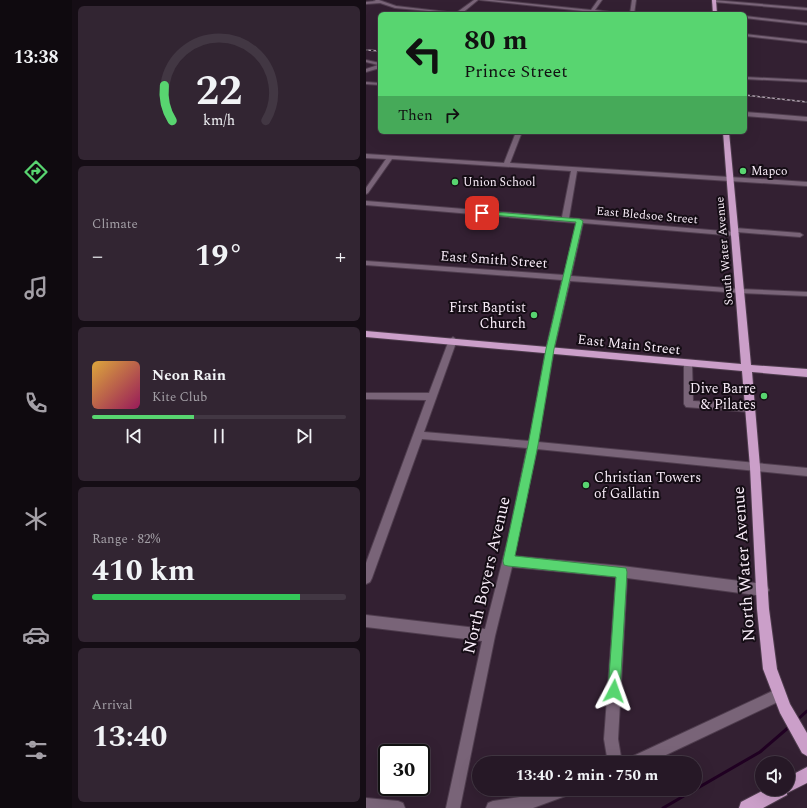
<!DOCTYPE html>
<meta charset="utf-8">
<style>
body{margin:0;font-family:Spectral,serif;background:#322532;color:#f1f3f6;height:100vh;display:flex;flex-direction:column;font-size:15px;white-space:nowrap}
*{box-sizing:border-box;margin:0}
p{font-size:13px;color:#a4a0a7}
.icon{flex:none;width:22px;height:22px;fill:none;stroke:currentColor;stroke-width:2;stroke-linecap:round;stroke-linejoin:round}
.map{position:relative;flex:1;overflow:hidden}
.details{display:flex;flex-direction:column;gap:6px;padding:6px;background:#150d15;width:294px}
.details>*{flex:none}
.hud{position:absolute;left:12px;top:12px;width:369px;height:122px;border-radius:6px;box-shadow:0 4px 16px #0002,0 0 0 1px #423743;background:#58d570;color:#111;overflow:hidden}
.fabs{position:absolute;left:389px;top:756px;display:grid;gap:8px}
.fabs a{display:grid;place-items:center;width:40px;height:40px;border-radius:50%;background:#261826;box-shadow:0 4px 16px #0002,0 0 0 1px #423743;font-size:20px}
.speed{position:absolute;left:12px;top:744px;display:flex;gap:8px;font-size:20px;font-weight:700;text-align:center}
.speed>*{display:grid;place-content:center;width:52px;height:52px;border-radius:50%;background:#261826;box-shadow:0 4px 16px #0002,0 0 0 1px #423743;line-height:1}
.speed .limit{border:2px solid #111;border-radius:6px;background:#fff;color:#111}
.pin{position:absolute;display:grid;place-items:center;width:34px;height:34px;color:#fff;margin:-17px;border-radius:8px;box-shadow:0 2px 6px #0006}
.me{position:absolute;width:44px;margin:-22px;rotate:4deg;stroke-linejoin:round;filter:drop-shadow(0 0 3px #0008)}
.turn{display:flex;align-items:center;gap:14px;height:84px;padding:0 20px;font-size:18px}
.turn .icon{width:52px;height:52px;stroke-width:2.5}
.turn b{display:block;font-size:28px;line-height:34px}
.then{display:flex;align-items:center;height:38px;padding:0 20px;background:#0003;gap:8px;font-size:15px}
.big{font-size:30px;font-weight:700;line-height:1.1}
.details .card{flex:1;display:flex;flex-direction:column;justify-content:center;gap:6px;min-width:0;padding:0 14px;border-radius:6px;background:#322532}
.details .dial{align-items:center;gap:0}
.dial svg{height:104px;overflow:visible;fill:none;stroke:#423743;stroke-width:7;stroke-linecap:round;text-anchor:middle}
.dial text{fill:#f1f3f6;stroke:none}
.song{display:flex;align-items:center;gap:12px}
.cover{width:48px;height:48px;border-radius:6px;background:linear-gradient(135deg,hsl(40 70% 55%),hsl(330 70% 35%))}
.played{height:4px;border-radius:2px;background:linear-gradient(90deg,#58d570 40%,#423743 40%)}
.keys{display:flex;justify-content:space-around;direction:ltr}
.heat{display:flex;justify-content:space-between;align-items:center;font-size:22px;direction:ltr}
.charge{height:6px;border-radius:3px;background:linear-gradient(90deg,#34c759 82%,#423743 0)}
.trip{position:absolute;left:106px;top:756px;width:230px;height:40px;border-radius:20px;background:#261826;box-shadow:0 4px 16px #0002,0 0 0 1px #423743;font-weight:700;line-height:40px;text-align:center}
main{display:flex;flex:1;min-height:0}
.dock{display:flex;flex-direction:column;width:72px;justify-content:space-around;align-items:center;background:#0f0a0f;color:#a4a0a7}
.dock .icon{width:28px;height:28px}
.dock .active{color:#58d570}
.dock b{font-size:18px;color:#f1f3f6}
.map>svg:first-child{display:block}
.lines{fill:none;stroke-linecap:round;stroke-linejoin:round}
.stream{stroke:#200022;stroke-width:3}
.minor-casing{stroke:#4f3d4e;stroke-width:2}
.major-casing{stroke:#4f3d4e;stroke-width:2}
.minor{fill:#796478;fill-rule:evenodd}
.major{fill:#cb9fc9;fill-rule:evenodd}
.rail-casing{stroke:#b2a3b1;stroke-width:1.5}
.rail{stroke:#150d15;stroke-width:1;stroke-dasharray:2.5;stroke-linecap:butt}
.route{fill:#58d570;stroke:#398a49}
.poi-dot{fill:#58d570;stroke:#150d15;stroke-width:1.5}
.labels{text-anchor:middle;stroke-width:4;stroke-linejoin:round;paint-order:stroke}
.far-poi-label{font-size:12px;fill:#f8ecf8;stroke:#150d15;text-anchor:start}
.far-street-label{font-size:12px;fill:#f8ecf8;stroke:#150d15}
.street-label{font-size:14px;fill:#f8ecf8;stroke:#150d15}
.poi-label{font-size:14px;fill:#f8ecf8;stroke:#150d15;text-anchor:end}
.near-street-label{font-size:17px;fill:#f8ecf8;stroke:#150d15}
</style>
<main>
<nav class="dock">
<b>13:38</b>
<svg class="icon active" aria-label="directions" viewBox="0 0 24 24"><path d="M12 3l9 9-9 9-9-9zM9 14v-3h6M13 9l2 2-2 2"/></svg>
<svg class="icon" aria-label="music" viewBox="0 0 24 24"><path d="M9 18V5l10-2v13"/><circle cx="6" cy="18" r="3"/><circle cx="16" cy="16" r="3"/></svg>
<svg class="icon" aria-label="phone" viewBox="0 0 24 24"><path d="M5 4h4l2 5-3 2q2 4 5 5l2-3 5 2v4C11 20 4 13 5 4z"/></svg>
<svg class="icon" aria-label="climate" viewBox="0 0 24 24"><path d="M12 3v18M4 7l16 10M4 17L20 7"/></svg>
<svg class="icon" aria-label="car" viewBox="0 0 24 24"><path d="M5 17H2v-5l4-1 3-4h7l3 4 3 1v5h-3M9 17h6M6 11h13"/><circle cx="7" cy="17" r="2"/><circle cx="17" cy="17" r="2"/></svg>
<svg class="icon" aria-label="filters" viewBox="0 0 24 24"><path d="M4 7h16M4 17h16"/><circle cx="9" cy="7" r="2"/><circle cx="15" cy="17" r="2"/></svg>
</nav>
<section class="details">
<div class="card dial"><svg viewBox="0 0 100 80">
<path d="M14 69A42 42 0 1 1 86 69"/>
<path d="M14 69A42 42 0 0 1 8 42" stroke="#58d570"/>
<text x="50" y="56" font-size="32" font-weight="700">22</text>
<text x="50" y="72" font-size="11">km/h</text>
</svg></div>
<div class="card"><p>Climate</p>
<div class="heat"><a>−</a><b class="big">19°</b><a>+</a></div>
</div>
<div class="card">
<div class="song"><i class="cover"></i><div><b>Neon Rain</b><p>Kite Club</p></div></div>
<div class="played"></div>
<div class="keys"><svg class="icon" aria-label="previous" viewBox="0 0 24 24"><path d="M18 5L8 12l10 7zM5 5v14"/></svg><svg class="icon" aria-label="pause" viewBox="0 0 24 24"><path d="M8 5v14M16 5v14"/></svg><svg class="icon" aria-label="next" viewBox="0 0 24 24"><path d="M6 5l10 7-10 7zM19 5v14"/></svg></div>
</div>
<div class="card"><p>Range · 82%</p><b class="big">410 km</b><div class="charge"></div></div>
<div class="card"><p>Arrival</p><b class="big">13:40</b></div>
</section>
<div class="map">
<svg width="441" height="808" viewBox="0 0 441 808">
<rect width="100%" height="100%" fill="#332032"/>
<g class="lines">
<g class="stream">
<path d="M 431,720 L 441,711"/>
<path d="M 297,808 L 394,752 L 423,727"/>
</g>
<g class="minor-casing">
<g id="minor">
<path d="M 8,0 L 13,0 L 30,6 L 90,13 L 108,0 L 112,0 L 95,14 L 29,8 L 14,3 L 0,4 L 0,2 L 10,1 Z"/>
<path d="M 114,0 L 127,0 L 225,10 L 232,0 L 236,0 L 229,10 L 260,14 L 226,12 Z"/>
<path d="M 266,0 L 270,0 L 268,14 L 264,14 Z"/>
<path d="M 347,0 L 441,8 L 441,10 L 348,2 Z"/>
<path d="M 379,16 L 441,23 L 441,25 L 379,18 Z"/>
<path d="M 379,34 L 441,41 L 441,43 L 379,36 Z"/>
<path d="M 0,60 L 14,63 L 14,68 L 0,72 L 0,69 L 12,65 L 0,62 Z"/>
<path d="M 379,77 L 441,80 L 441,82 L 379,79 Z"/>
<path d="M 0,82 L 14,83 L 14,85 L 0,84 Z"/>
<path d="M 379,112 L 441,117 L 441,121 L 379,116 Z"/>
<path d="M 150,132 L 156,132 L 144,163 L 441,182 L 441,186 L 211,171 L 203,218 L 368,232 L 366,230 L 369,228 L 434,233 L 437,235 L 434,237 L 371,232 L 373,234 L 370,236 L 217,223 L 205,276 L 374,289 L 441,292 L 441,296 L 374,293 L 204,281 L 188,349 L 172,442 L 441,468 L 441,476 L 171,449 L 148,556 L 256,566 L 397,584 L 401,586 L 403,590 L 401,594 L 397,596 L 261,578 L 252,739 L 256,763 L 242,763 L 238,739 L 250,577 L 146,567 L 129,636 L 94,808 L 80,808 L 116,641 L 0,627 L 0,615 L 119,629 L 142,539 L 161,448 L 56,439 L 6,578 L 4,582 L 0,584 L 0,563 L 60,400 L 0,399 L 0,393 L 63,393 L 83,340 L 87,337 L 91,340 L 58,432 L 163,441 L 180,349 L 196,280 L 0,265 L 0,261 L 198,275 L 210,223 L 0,205 L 0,201 L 196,217 L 205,171 L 26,159 L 2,193 L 0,194 L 0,188 L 20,159 L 0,158 L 0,154 L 138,163 Z"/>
<path d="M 322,361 L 326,364 L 327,401 L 384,404 L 387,405 L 389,408 L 387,411 L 384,412 L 320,407 L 318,404 L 318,364 Z"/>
<path d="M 413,688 L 418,689 L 419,694 L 418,699 L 283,763 L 261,763 L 263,758 Z"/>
<path d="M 180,789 L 207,789 L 205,794 L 167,808 L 120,808 L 122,803 L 127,801 L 161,796 Z"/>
<path d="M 0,798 L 32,801 L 37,803 L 39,808 L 0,808 Z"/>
</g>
</g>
<g class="major-casing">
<g id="major">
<path d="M 346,0 L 350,0 L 351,14 L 347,14 Z"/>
<path d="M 357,132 L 363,132 L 385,365 L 441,369 L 441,377 L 386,372 L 394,467 L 403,609 L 411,669 L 424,704 L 441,733 L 441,756 L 436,753 L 414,713 L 397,669 L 391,609 L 384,467 L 376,371 L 0,337 L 0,331 L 375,364 Z"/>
<path d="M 441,767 L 441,783 L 421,793 L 421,795 L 397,808 L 373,808 L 375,802 L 400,789 L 422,789 L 422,777 Z"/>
</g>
</g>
<use href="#minor" class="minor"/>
<use href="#major" class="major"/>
<g class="rail-casing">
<g id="rail">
<path d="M 0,50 L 14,51"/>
<path d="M 379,95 L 441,102"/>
</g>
</g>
<use href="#rail" class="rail"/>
</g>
<path class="route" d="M 116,211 L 214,219 L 217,221 L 188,349 L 172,445 L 149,556 L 260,568 L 261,572 L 254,691 L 253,696 L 248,698 L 243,696 L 242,691 L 250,577 L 142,566 L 138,565 L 137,561 L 162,445 L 180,349 L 210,222 L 114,214 L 113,213 Z"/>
<g class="poi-dot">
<circle cx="377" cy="171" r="4"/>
<circle cx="89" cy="182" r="4"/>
<circle cx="168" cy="315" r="4"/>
<circle cx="398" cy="396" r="4"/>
<circle cx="220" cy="485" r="4"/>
</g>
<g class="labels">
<g class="far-poi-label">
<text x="385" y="175">Mapco</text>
<text x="97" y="186">Union School</text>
</g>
<g class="far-street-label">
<text transform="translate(281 215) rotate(5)" y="4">East Bledsoe Street</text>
<text transform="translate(358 251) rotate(-95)" y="4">South Water Avenue</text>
</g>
<g class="street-label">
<text transform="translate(128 259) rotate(4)" y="5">East Smith Street</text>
<text transform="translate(263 344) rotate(6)" y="5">East Main Street</text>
</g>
<g class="poi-label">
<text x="160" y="312">First Baptist<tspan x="160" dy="16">Church</tspan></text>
<text x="390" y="393">Dive Barre<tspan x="390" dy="16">&amp; Pilates</tspan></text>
<text x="228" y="482" text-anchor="start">Christian Towers<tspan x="228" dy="16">of Gallatin</tspan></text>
</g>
<g class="near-street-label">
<text transform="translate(377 564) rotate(-94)" y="6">North Water Avenue</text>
<text transform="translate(120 575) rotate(-77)" y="6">North Boyers Avenue</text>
</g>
</g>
</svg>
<div class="fabs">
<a><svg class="icon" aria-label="sound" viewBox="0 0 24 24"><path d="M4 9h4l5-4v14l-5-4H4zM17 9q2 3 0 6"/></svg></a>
</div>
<div class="speed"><div class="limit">30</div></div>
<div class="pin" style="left:116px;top:213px;background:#d93025"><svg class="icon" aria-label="arrive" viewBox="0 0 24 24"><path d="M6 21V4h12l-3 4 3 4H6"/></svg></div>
<svg class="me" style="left:248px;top:691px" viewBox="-20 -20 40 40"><path d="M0-17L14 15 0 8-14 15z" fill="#58d570" stroke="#fff" stroke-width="4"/></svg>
<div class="trip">13:40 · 2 min · 750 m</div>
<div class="hud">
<div class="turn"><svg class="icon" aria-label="left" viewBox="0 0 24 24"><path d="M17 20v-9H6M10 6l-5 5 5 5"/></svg><div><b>80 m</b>Prince Street</div></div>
<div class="then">Then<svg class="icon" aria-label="right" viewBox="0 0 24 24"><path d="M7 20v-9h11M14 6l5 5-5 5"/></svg></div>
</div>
</div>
</main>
